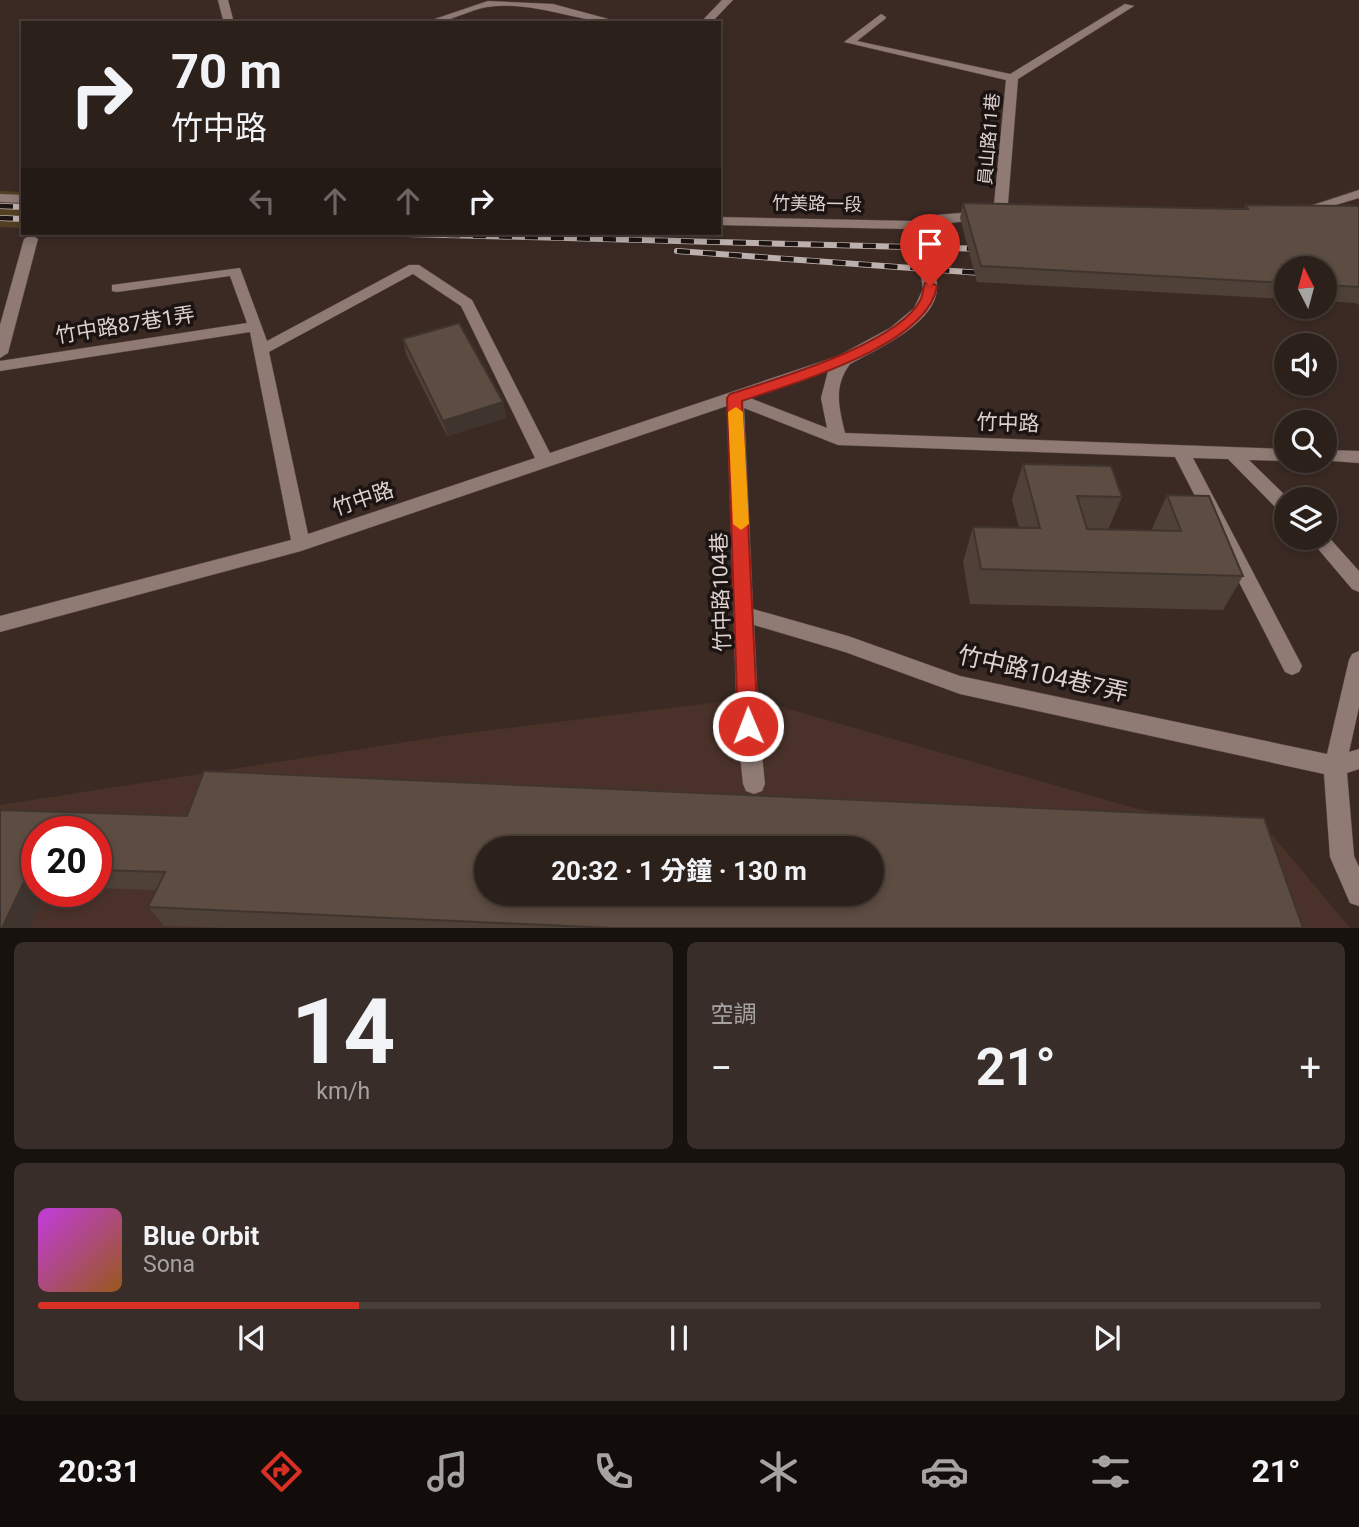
<!DOCTYPE html>
<html lang="zh-TW">
<meta charset="utf-8">
<style>
body{margin:0;font-family:Roboto,"Noto Sans TC",sans-serif;background:#382d28;color:#f1f3f6;height:100vh;display:flex;flex-direction:column;font-size:26px;white-space:nowrap}
*{box-sizing:border-box;margin:0}
p{font-size:23px;color:#a6a3a3}
.icon{flex:none;width:38px;height:38px;fill:none;stroke:currentColor;stroke-width:2;stroke-linecap:round;stroke-linejoin:round}
.map{position:relative;height:928px;overflow:hidden}
.panel{display:flex;flex-direction:column;gap:14px;padding:14px;background:#18120f;flex:1}
.panel>*{flex:none}
.top-card{position:absolute;left:21px;top:21px;width:700px;height:214px;border-radius:0px;box-shadow:0 4px 10px #0003,0 0 0 2px #483e3a;background:#2c201b;color:#f1f3f6;overflow:hidden}
.needle{width:46px;rotate:354deg}
.tools{position:absolute;left:1274px;top:256px;display:grid;gap:14px}
.tools a{display:grid;place-items:center;width:63px;height:63px;border-radius:50%;background:#2c201b;box-shadow:0 4px 10px #0003,0 0 0 2px #483e3a;font-size:35px}
.speed{position:absolute;left:21px;top:816px;display:flex;gap:14px;font-size:35px;font-weight:700;text-align:center}
.speed>*{display:grid;place-content:center;width:91px;height:91px;border-radius:50%;background:#2c201b;box-shadow:0 4px 10px #0003,0 0 0 2px #483e3a;line-height:1}
.speed .limit{border:10px solid #d22;background:#fff;color:#111}
.pin{position:absolute;display:grid;place-items:center;width:60px;height:60px;color:#fff;margin:-72px -30px;border-radius:50% 50% 50% 0;rotate:-45deg;box-shadow:0 0 7px #0007}
.pin .icon{rotate:45deg}
.me{position:absolute;width:77px;margin:-38px;rotate:359deg;stroke-linejoin:round;filter:drop-shadow(0 0 5px #0008)}
.turn{display:flex;align-items:center;gap:24px;height:147px;padding:0 35px;font-size:32px}
.turn .icon{width:91px;height:91px;stroke-width:2.5}
.turn b{display:block;font-size:49px;line-height:60px}
.lanes{display:flex;align-items:center;height:66px;padding:0 35px;background:#0003;justify-content:center;gap:35px;direction:ltr}
.lanes .off{opacity:.35}
.big{font-size:52px;font-weight:700;line-height:1.1}
.panel .widget{flex:1;display:flex;flex-direction:column;justify-content:center;gap:10px;min-width:0;padding:0 24px;border-radius:10px;background:#382d28}
.panel .dial{align-items:center;gap:0}
.dial b{font-size:91px;line-height:1}
.song{display:flex;align-items:center;gap:21px}
.cover{width:84px;height:84px;border-radius:10px;background:linear-gradient(135deg,hsl(290 70% 55%),hsl(30 70% 35%))}
.played{height:7px;border-radius:4px;background:linear-gradient(90deg,#d93025 25%,#483e3a 25%)}
.keys{display:flex;justify-content:space-around;direction:ltr}
.heat{display:flex;justify-content:space-between;align-items:center;font-size:38px;direction:ltr}
.panel .tiles{flex:1;display:grid;gap:14px;grid-template-columns:1fr 1fr}
.widget:last-child{grid-column:span 2}
.trip{position:absolute;left:474px;top:836px;width:410px;height:70px;border-radius:35px;background:#2c201b;box-shadow:0 4px 10px #0003,0 0 0 2px #483e3a;font-weight:700;line-height:70px;text-align:center}
.menu{display:flex;height:112px;justify-content:space-around;align-items:center;background:#120d0b;color:#a6a3a3}
.menu .icon{width:49px;height:49px}
.menu .selected{color:#d93025}
.menu b{font-size:32px;color:#f1f3f6}
.map>svg:first-child{display:block}
.built{fill:#4a322a;fill-rule:evenodd}
.green{fill:#513f21}
.lines{fill:none;stroke-linecap:round;stroke-linejoin:round}
.minor-casing{stroke:#564743;stroke-width:1}
.minor{fill:#8f7a74;fill-rule:evenodd}
.rail-casing{stroke:#beb1ad;stroke-width:6}
.rail{stroke:#1c1412;stroke-width:4.5;stroke-dasharray:13;stroke-linecap:butt}
.wall{fill:#4f4138}
.shaded-wall{fill:#40352e}
.building{fill:#5c4c41;stroke:#40352e;stroke-width:2;fill-rule:evenodd}
.route{fill:#d93025;stroke:#8d1f18;stroke-width:2}
.slow{fill:#f59e0b}
.labels{text-anchor:middle;stroke-width:7;stroke-linejoin:round;paint-order:stroke}
.far-street-label{font-size:18px;fill:#ddd1ce;stroke:#1c1412}
.street-label{font-size:21px;fill:#ddd1ce;stroke:#1c1412}
.near-street-label{font-size:24px;fill:#ddd1ce;stroke:#1c1412}
</style>
<div class="map">
<svg width="1359" height="929" viewBox="0 0 1359 929">
<rect width="100%" height="100%" fill="#3b2a24"/>
<path class="built" d="M 751,698 L 1134,808 L 1273,836 L 1350,928 L 0,929 L 0,805 L 445,736 ZM 37,831 L 96,831 L 96,891 L 37,891 ZM 486,849 L 872,849 L 872,894 L 486,894 Z"/>
<path class="green" d="M 0,191 L 23,192 L 23,228 L 0,227 Z"/>
<g class="lines">
<g class="minor-casing">
<g id="minor">
<path d="M 218,0 L 228,0 L 234,23 L 224,23 Z"/>
<path d="M 722,0 L 733,0 L 711,23 L 700,23 Z"/>
<path d="M 488,1 L 553,4 L 623,23 C 578,23 534,0 487,7 C 471,10 456,18 440,22 L 435,19 Z"/>
<path d="M 1125,4 L 1134,6 L 1018,79 L 1007,215 L 1000,219 L 993,215 L 1006,80 L 844,42 L 881,14 L 886,17 L 885,19 L 857,41 L 1010,74 Z"/>
<path d="M 1359,190 L 1359,198 L 1302,215 L 1295,211 Z"/>
<path d="M 0,194 L 23,195 L 23,203 L 0,202 Z"/>
<path d="M 984,211 L 991,215 L 989,218 L 920,227 C 926,246 937,266 937,286 C 938,323 877,349 850,364 C 833,387 839,407 845,433 L 1286,449 L 1286,460 L 1289,460 L 1286,461 L 1249,460 L 1289,499 L 1286,499 L 1286,514 L 1280,512 L 1228,459 L 1193,458 L 1299,660 L 1302,666 L 1299,672 L 1292,675 L 1285,672 L 1175,457 L 838,445 L 744,408 L 753,609 L 848,636 L 960,676 L 1327,754 L 1349,660 L 1352,654 L 1359,651 L 1359,707 L 1349,752 L 1359,749 L 1359,769 L 1347,773 L 1354,856 L 1359,867 L 1359,906 L 1350,903 L 1330,857 L 1324,774 L 960,694 L 845,652 L 754,625 L 759,726 L 765,784 L 762,791 L 754,794 L 746,791 L 743,784 L 737,726 L 727,406 L 301,551 L 0,632 L 0,616 L 291,540 L 250,332 L 0,371 L 0,361 L 247,323 L 230,276 L 117,292 L 112,291 L 112,285 L 240,268 L 267,341 L 409,265 L 419,265 L 472,300 L 550,453 L 838,356 L 890,328 L 914,308 L 923,289 L 919,265 L 907,229 L 719,225 L 719,217 L 913,221 L 937,215 ZM 413,274 L 461,306 L 535,458 L 308,534 L 269,352 ZM 828,371 L 821,398 L 827,428 L 750,398 Z"/>
<path d="M 31,235 L 38,239 L 8,353 L 0,358 L 0,325 L 24,239 Z"/>
<path d="M 1325,450 L 1359,451 L 1359,463 L 1319,460 L 1325,460 Z"/>
<path d="M 1325,533 L 1359,571 L 1359,592 L 1352,589 L 1308,537 L 1325,537 Z"/>
</g>
</g>
<use href="#minor" class="minor"/>
<g class="rail-casing">
<g id="rail">
<path d="M 0,206 L 23,207"/>
<path d="M 0,218 L 23,219"/>
<path d="M 369,233 L 988,249"/>
<path d="M 677,251 L 995,274"/>
</g>
</g>
<use href="#rail" class="rail"/>
</g>
<g class="wall">
<path d="M 963,203 L 1244,209 L 1246,205 L 1359,206 L 1359,305 L 1355,303 L 1325,301 L 1325,268 L 1286,268 L 1286,299 L 977,282 L 960,218 Z"/>
<path d="M 403,339 L 503,402 L 506,418 L 447,436 L 406,354 Z"/>
<path d="M 1023,464 L 1122,497 L 1108,530 L 1151,531 L 1167,495 L 1243,576 L 1223,610 L 970,604 L 963,562 L 973,527 L 1019,528 L 1012,499 Z"/>
<path d="M 0,810 L 1303,928 L 227,928 L 164,926 L 148,907 L 156,890 L 96,888 L 96,831 L 37,831 L 37,891 L 30,928 Z"/>
</g>
<g class="shaded-wall">
<path d="M 503,402 L 506,418 L 447,436 L 443,421 Z"/>
<path d="M 31,867 L 37,874 L 37,891 L 47,891 L 30,928 L 2,928 Z"/>
</g>
<g class="building">
<path d="M 963,203 L 1236,209 L 1248,209 L 1246,205 L 1359,206 L 1359,287 L 1325,285 L 1325,268 L 1286,268 L 1286,283 L 981,266 Z"/>
<path d="M 459,323 L 503,402 L 443,421 L 403,339 Z"/>
<path d="M 1023,464 L 1111,466 L 1122,497 L 1077,496 L 1087,529 L 1181,531 L 1167,495 L 1209,496 L 1243,576 L 981,569 L 973,527 L 1040,528 Z"/>
<path d="M 204,771 L 1264,818 L 1303,928 L 610,928 L 148,907 L 165,872 L 96,870 L 96,831 L 37,831 L 37,868 L 31,867 L 2,928 L 0,928 L 0,810 L 187,816 ZM 486,849 L 872,849 L 872,894 L 486,894 Z"/>
</g>
<path class="route" d="M 930,282 L 937,286 C 928,346 793,383 742,401 L 758,726 L 755,732 L 748,734 L 741,732 L 738,726 L 727,398 L 730,394 C 776,379 899,344 921,299 C 923,294 923,288 925,283 Z"/>
<path class="slow" d="M 736,407 L 743,412 L 749,524 L 741,530 L 733,524 L 728,412 Z"/>
<g class="labels">
<g class="far-street-label">
<text transform="translate(989 139) rotate(-85)" y="6">員山路11巷</text>
<text transform="translate(817 204) rotate(1)" y="6">竹美路一段</text>
</g>
<g class="street-label">
<text transform="translate(125 325) rotate(-9)" y="7">竹中路87巷1弄</text>
<text transform="translate(1008 423) rotate(2)" y="7">竹中路</text>
<text transform="translate(363 499) rotate(-19)" y="7">竹中路</text>
<text transform="translate(721 592) rotate(-92)" y="7">竹中路104巷</text>
</g>
<g class="near-street-label">
<text transform="translate(1043 674) rotate(13)" y="8">竹中路104巷7弄</text>
</g>
</g>
</svg>
<div class="tools">
<a><svg class="needle" viewBox="-14 -14 28 28"><path d="M0-13l5 13h-10z" fill="#e53935"/><path d="M0 13l5-13h-10z" fill="#a6a3a3"/></svg></a>
<a><svg class="icon" aria-label="sound" viewBox="0 0 24 24"><path d="M4 9h4l5-4v14l-5-4H4zM17 9q2 3 0 6"/></svg></a>
<a><svg class="icon" aria-label="search" viewBox="0 0 24 24"><circle cx="10" cy="10" r="6"/><path d="M15 15l6 6"/></svg></a>
<a><svg class="icon" aria-label="layers" viewBox="0 0 24 24"><path d="M12 4l9 5-9 5-9-5zM3 14l9 5 9-5"/></svg></a>
</div>
<div class="speed"><div class="limit">20</div></div>
<div class="pin" style="left:930px;top:286px;background:#d93025"><svg class="icon" aria-label="arrive" viewBox="0 0 24 24"><path d="M6 21V4h12l-3 4 3 4H6"/></svg></div>
<svg class="me" style="left:748px;top:726px" viewBox="-20 -20 40 40"><circle r="17" fill="#d93025" stroke="#fff" stroke-width="3"/><path d="M0-11L8 9 0 5-8 9z" fill="#fff"/></svg>
<div class="trip">20:32 · 1 分鐘 · 130 m</div>
<div class="top-card">
<div class="turn"><svg class="icon" aria-label="right" viewBox="0 0 24 24"><path d="M7 20v-9h11M14 6l5 5-5 5"/></svg><div><b>70 m</b>竹中路</div></div>
<div class="lanes"><svg class="icon off" aria-label="left" viewBox="0 0 24 24"><path d="M17 20v-9H6M10 6l-5 5 5 5"/></svg><svg class="icon off" aria-label="ahead" viewBox="0 0 24 24"><path d="M12 20V5M6 11l6-6 6 6"/></svg><svg class="icon off" aria-label="ahead" viewBox="0 0 24 24"><path d="M12 20V5M6 11l6-6 6 6"/></svg><svg class="icon" aria-label="right" viewBox="0 0 24 24"><path d="M7 20v-9h11M14 6l5 5-5 5"/></svg></div>
</div>
</div>
<section class="panel">
<div class="tiles">
<div class="widget dial"><b>14</b><p>km/h</p></div>
<div class="widget"><p>空調</p>
<div class="heat"><a>−</a><b class="big">21°</b><a>+</a></div>
</div>
<div class="widget">
<div class="song"><i class="cover"></i><div><b>Blue Orbit</b><p>Sona</p></div></div>
<div class="played"></div>
<div class="keys"><svg class="icon" aria-label="previous" viewBox="0 0 24 24"><path d="M18 5L8 12l10 7zM5 5v14"/></svg><svg class="icon" aria-label="pause" viewBox="0 0 24 24"><path d="M8 5v14M16 5v14"/></svg><svg class="icon" aria-label="next" viewBox="0 0 24 24"><path d="M6 5l10 7-10 7zM19 5v14"/></svg></div>
</div>
</div>
</section>
<nav class="menu">
<b>20:31</b>
<svg class="icon selected" aria-label="directions" viewBox="0 0 24 24"><path d="M12 3l9 9-9 9-9-9zM9 14v-3h6M13 9l2 2-2 2"/></svg>
<svg class="icon" aria-label="music" viewBox="0 0 24 24"><path d="M9 18V5l10-2v13"/><circle cx="6" cy="18" r="3"/><circle cx="16" cy="16" r="3"/></svg>
<svg class="icon" aria-label="phone" viewBox="0 0 24 24"><path d="M5 4h4l2 5-3 2q2 4 5 5l2-3 5 2v4C11 20 4 13 5 4z"/></svg>
<svg class="icon" aria-label="climate" viewBox="0 0 24 24"><path d="M12 3v18M4 7l16 10M4 17L20 7"/></svg>
<svg class="icon" aria-label="car" viewBox="0 0 24 24"><path d="M5 17H2v-5l4-1 3-4h7l3 4 3 1v5h-3M9 17h6M6 11h13"/><circle cx="7" cy="17" r="2"/><circle cx="17" cy="17" r="2"/></svg>
<svg class="icon" aria-label="filters" viewBox="0 0 24 24"><path d="M4 7h16M4 17h16"/><circle cx="9" cy="7" r="2"/><circle cx="15" cy="17" r="2"/></svg>
<b>21°</b>
</nav>
